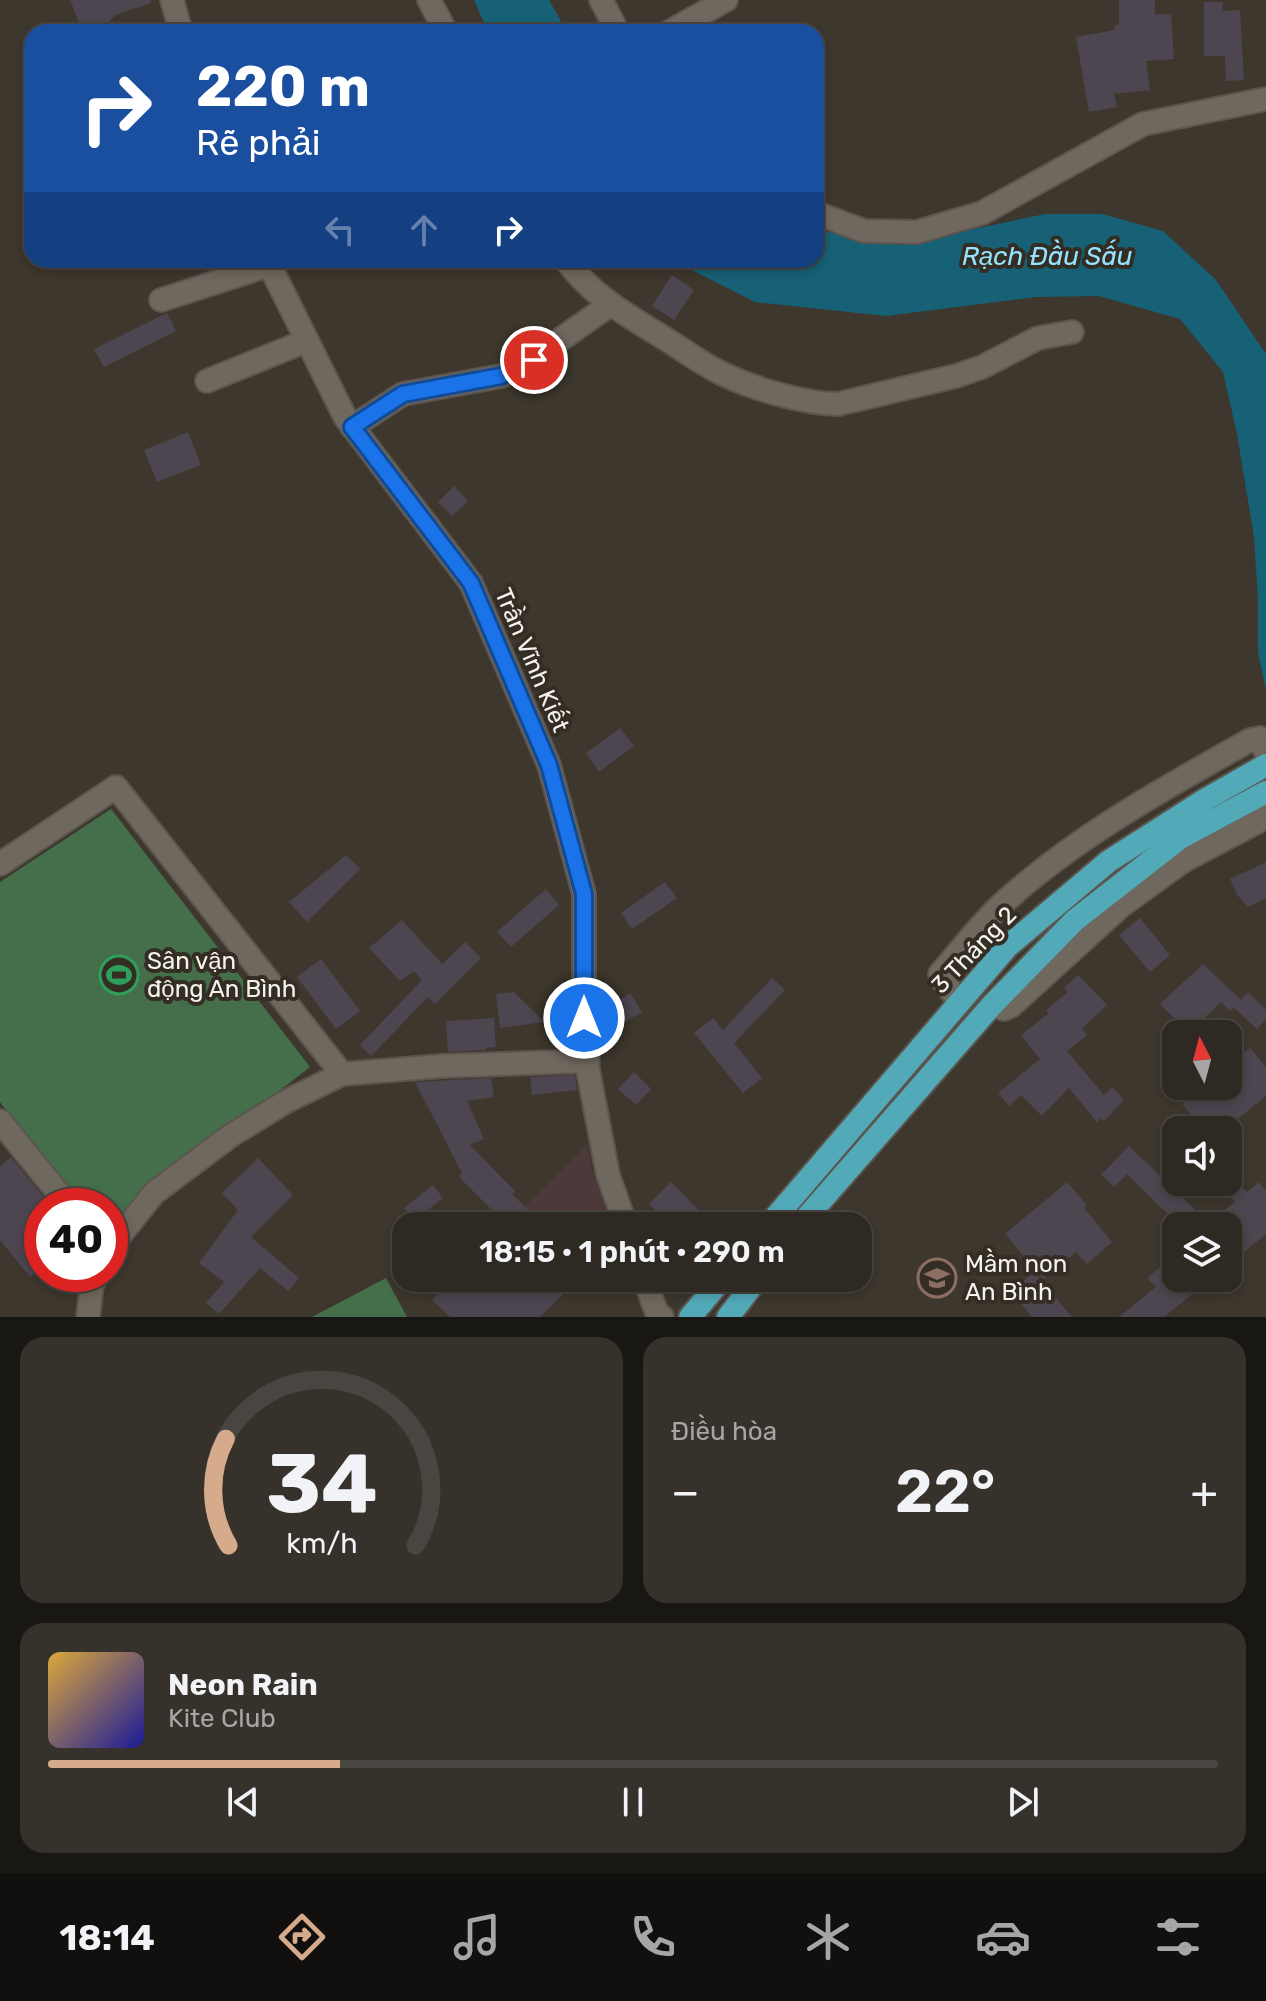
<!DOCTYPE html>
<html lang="vi">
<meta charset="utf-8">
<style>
body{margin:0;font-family:Rubik,sans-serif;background:#36312a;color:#f1f3f6;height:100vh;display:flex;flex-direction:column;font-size:30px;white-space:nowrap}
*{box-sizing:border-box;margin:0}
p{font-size:26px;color:#a7a6a5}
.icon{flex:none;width:44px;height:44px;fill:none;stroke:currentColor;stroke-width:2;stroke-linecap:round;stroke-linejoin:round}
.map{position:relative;height:1317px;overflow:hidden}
.sheet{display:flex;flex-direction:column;gap:20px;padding:20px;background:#191713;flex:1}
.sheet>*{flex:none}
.top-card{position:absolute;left:24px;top:24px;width:800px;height:244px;border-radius:24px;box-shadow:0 4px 12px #0003,0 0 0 2px #494540;background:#1a4fa0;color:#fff;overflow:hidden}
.needle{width:52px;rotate:354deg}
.controls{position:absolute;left:1162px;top:1020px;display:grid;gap:16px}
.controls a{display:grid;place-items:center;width:80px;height:80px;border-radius:16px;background:#2e2922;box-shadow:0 4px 12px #0003,0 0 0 2px #494540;font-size:40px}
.speed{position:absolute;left:24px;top:1188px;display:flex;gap:16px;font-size:40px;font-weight:700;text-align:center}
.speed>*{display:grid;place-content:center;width:104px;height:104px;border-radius:50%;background:#2e2922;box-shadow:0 4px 12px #0003,0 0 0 2px #494540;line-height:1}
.speed .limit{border:12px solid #d22;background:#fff;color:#111}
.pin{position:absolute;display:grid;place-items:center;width:68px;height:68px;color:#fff;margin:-34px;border:4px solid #fff;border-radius:50%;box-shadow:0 2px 8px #0007}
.me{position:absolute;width:88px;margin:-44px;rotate:0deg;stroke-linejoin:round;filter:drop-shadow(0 0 6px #0008)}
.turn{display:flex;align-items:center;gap:28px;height:168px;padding:0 40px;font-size:36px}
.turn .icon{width:104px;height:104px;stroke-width:2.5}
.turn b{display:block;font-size:56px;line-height:68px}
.lanes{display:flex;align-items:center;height:76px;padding:0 40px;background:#0003;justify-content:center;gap:40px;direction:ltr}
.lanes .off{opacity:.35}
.big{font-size:60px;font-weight:600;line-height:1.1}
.sheet .tile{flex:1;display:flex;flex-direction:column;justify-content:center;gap:12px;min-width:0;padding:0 28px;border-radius:24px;background:#36312a}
.sheet .dial{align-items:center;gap:0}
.dial svg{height:208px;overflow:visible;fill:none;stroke:#494540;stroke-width:7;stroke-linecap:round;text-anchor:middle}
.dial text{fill:#f1f3f6;stroke:none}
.song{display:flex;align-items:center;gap:24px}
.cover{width:96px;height:96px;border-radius:12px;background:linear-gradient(135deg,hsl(40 70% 55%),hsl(240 70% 35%))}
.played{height:8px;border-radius:4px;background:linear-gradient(90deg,#d6ab8b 25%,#494540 25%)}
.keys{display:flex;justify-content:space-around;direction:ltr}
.heat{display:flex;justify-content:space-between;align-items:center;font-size:44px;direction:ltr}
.sheet .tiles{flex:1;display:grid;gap:20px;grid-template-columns:1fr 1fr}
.tile:last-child{grid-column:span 2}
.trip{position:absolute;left:392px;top:1212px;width:480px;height:80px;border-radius:24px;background:#2e2922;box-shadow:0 4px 12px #0003,0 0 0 2px #494540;font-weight:600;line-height:80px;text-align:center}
.menu{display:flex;height:128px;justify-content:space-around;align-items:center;background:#12100e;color:#a7a6a5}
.menu .icon{width:56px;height:56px}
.menu .on{color:#d6ab8b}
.menu b{font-size:36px;color:#f1f3f6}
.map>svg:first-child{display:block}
.medical{fill:#4e393a}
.green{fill:#456e4a}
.water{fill:#176176}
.building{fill:#4d4650}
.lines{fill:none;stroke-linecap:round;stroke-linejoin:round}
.minor-casing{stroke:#5b554e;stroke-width:26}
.tertiary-casing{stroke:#5b554e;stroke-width:26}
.trunk-casing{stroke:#5b554e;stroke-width:26}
.minor{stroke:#6f685e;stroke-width:22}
.tertiary{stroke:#6f685e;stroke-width:22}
.trunk{stroke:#52aab9;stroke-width:22}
.route-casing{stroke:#114b97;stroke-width:20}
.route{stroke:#1a73e8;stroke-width:14}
.labels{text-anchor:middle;stroke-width:8;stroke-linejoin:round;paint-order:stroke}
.street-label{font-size:24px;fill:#f6f2ec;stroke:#332d24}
.poi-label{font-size:24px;fill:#f6f2ec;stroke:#332d24;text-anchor:start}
.water-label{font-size:26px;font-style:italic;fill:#95e3fe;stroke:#332d24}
</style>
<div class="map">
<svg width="1266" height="1317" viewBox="0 0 1266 1317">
<rect width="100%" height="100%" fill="#3d372d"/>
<path class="medical" d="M 587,1145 L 594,1178 L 614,1226 L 506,1226 Z"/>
<g class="green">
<path d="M 111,809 L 310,1067 L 110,1222 L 110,1206 L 80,1206 L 0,1102 L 0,882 Z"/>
<path d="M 386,1278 L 407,1317 L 312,1317 Z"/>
</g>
<g class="water">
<path d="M 474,0 L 549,0 L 567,32 L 488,32 Z"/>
<path d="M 1045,214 L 1102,214 L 1163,231 L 1216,280 L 1266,354 L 1266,690 L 1258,653 L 1258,599 L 1254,537 L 1237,434 L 1223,372 L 1180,319 L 1099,296 L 1036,297 L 886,316 L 755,302 L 672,260 L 816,260 L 816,230 L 898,245 Z"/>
</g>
<g class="building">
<path d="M 70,0 L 150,0 L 151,3 L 115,15 L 100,32 L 83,32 Z"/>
<path d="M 1119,0 L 1155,0 L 1155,14 L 1171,14 L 1174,59 L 1146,61 L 1150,90 L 1114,94 L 1117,107 L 1089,112 L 1076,37 L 1115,30 L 1114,25 L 1119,25 Z"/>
<path d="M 1204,2 L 1223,2 L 1222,11 L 1240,10 L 1244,80 L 1226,81 L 1225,56 L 1204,56 Z"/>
<path d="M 672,275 L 694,290 L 674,320 L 652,306 Z"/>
<path d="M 167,313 L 176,331 L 104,367 L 94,349 Z"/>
<path d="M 188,432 L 201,465 L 157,482 L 144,450 Z"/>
<path d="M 454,486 L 468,501 L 452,516 L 438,502 Z"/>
<path d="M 620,728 L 634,746 L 599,772 L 586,753 Z"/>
<path d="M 346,855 L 360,869 L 307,922 L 289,902 Z"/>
<path d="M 1266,862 L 1266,898 L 1248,907 L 1238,896 L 1230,879 Z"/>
<path d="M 665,882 L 677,898 L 632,929 L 621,913 Z"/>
<path d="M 546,889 L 559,905 L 511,947 L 497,932 Z"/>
<path d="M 1140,918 L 1170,955 L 1150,972 L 1119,935 Z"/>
<path d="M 402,920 L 442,964 L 465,942 L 481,958 L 435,1004 L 428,997 L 371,1056 L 360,1045 L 422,980 L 414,971 L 400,981 L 369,948 Z"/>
<path d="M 321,959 L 360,1011 L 336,1029 L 297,977 Z"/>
<path d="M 1203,964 L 1241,1000 L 1230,1011 L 1221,1002 L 1189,1033 L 1160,1004 Z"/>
<path d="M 1078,975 L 1107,1005 L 1082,1029 L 1087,1035 L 1067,1051 L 1104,1095 L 1113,1087 L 1124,1100 L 1104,1121 L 1101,1118 L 1097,1122 L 1069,1088 L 1042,1116 L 1021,1095 L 1009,1106 L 998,1093 L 1040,1059 L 1021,1035 L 1049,1013 L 1046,1010 L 1068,992 L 1064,988 Z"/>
<path d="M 772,978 L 785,990 L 734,1043 L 762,1078 L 743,1093 L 694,1033 L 713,1018 L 723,1030 Z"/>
<path d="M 514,992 L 544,1022 L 500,1028 L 496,994 Z"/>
<path d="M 1248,992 L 1266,1010 L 1266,1019 L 1257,1029 L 1234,1008 Z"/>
<path d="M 630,993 L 642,1012 L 618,1026 L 607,1007 Z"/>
<path d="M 494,1018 L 496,1047 L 485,1048 L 486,1050 L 448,1052 L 446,1021 Z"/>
<path d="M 1250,1048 L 1266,1067 L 1266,1096 L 1224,1130 L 1204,1130 L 1182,1104 L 1204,1086 L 1228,1086 L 1228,1066 Z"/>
<path d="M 634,1072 L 651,1089 L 636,1105 L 618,1089 Z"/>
<path d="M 575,1075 L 577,1090 L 532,1095 L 530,1077 Z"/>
<path d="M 491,1078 L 494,1097 L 467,1101 L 484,1139 L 470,1145 L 515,1191 L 512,1194 L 545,1226 L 508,1226 L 459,1177 L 462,1173 L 415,1082 Z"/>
<path d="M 1129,1146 L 1209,1223 L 1235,1202 L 1218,1182 L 1238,1182 L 1247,1192 L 1259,1182 L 1266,1191 L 1266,1234 L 1228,1265 L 1228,1226 L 1180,1226 L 1127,1174 L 1114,1187 L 1101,1175 Z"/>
<path d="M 11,1157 L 51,1206 L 42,1206 L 42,1267 L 30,1277 L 0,1240 L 0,1166 Z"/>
<path d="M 258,1158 L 293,1195 L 251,1237 L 299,1278 L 288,1291 L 260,1268 L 219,1314 L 206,1303 L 224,1282 L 199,1263 L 238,1210 L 222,1193 Z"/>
<path d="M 671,1182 L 714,1226 L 671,1226 L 649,1204 Z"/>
<path d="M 1067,1182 L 1087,1205 L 1084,1208 L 1112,1242 L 1087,1264 L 1076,1252 L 1043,1279 L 1005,1234 Z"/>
<path d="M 433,1185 L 443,1198 L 414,1221 L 404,1208 Z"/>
<path d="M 1176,1254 L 1176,1278 L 1212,1278 L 1164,1317 L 1119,1317 L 1156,1287 L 1147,1278 Z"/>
<path d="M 1034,1272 L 1072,1317 L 1032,1317 L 1011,1291 Z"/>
<path d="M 454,1278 L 579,1278 L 540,1317 L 450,1317 L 432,1300 Z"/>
</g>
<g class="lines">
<g class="minor-casing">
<g id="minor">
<path d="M 429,0 L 446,32"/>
<path d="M 601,0 L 618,32"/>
<path d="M 669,32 L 726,0"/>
<path d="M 816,213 L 864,231 L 917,232 L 982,213 L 1143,124 L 1266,99"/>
<path d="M 566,260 C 593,298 634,319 672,343 C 689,354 707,367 725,375 C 755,389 805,404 838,404 L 956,376 L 982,367 L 1038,338 L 1072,332"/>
<path d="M 161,300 L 269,265"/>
<path d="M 207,381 L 306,341"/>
<path d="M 352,427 L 403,394 L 501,376 L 517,370 L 611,304"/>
<path d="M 0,864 L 116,787 L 342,1074"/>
<path d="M 959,1001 L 943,981 L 940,974 C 960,951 979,926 1001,905 C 1075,837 1163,789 1250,740 L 1260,738 L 1266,753"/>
<path d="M 992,1005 L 1004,1009 L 1011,1006 L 1121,906 L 1183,861 L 1257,822 L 1266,813"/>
<path d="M 0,1121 L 69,1206"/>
<path d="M 110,1248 L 154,1193 L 230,1136 L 287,1101 L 342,1074 L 442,1066 L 588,1061"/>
<path d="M 88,1317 L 92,1285 L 97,1274"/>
</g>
</g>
<g class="tertiary-casing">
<g id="tertiary">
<path d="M 172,0 L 181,32"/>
<path d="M 267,260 L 345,417 L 471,583 L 549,765 L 584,894 L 584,1049 L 608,1175 L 626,1226"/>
<path d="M 644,1278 L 657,1313 L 662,1317"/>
</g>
</g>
<g class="trunk-casing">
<g id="trunk">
<path d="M 768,1226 L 1007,947 L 1109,861 L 1206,799 L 1266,765"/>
<path d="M 799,1226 L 992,1005 L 1075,920 L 1180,838 L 1266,792"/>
<path d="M 690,1317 L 723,1278"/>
<path d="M 728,1317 L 758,1278"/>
</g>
</g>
<use href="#minor" class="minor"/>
<use href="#tertiary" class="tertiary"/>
<use href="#trunk" class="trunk"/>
</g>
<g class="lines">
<g class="route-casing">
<path id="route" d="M 534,360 L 501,376 L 403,394 L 352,427 L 471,583 L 549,765 L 584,894 L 584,1018"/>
</g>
<use href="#route" class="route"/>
</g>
<defs>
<g id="stadium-ring" transform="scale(2)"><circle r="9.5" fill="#332d24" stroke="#2e9e5b" stroke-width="1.5"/><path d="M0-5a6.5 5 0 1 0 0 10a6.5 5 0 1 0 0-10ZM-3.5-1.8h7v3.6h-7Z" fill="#2e9e5b"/></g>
<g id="school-ring" transform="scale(2)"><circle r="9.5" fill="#332d24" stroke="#8d6e63" stroke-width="1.5"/><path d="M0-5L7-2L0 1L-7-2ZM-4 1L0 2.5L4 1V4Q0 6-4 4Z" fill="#8d6e63"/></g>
</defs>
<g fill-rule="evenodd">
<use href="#stadium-ring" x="119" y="975"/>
<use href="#school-ring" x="937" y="1278"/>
</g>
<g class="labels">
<g class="street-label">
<text transform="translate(532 660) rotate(67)" y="8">Trần Vĩnh Kiết</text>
<text transform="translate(974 950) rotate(-46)" y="8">3 Tháng 2</text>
</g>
<g class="poi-label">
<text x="147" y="969">Sân vận<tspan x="147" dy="28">động An Bình</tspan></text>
<text x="965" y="1272">Mầm non<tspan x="965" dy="28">An Bình</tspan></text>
</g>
<g class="water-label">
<text x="1047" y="265">Rạch Đầu Sấu</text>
</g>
</g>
</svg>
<div class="controls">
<a><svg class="needle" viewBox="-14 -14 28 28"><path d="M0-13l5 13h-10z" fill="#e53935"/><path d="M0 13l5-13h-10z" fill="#a7a6a5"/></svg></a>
<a><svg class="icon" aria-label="sound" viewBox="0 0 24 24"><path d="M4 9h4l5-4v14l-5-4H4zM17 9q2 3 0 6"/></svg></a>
<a><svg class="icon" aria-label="layers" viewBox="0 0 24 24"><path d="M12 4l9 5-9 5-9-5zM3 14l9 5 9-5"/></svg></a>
</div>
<div class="speed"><div class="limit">40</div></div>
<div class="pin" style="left:534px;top:360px;background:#d93025"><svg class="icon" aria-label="arrive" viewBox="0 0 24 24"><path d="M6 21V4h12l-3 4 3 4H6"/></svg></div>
<svg class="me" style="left:584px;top:1018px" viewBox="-20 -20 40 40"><circle r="17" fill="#1a73e8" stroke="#fff" stroke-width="3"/><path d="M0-11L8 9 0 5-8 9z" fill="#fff"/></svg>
<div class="trip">18:15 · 1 phút · 290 m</div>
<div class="top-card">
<div class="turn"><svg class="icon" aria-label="right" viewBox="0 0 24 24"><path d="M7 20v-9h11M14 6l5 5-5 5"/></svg><div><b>220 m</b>Rẽ phải</div></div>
<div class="lanes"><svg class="icon off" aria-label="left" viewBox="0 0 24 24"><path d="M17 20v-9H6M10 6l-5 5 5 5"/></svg><svg class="icon off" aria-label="ahead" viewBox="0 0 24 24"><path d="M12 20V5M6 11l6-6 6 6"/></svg><svg class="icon" aria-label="right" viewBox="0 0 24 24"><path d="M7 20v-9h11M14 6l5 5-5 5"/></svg></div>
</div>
</div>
<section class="sheet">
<div class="tiles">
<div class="tile dial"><svg viewBox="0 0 100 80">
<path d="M14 69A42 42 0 1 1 86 69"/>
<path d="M14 69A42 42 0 0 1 13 28" stroke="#d6ab8b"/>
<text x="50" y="56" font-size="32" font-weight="700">34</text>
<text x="50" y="72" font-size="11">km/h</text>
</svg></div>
<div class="tile"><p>Điều hòa</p>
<div class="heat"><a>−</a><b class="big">22°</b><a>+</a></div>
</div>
<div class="tile">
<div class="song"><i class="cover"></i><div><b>Neon Rain</b><p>Kite Club</p></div></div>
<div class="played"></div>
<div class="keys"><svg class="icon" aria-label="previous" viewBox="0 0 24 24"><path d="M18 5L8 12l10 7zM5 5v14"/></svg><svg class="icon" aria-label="pause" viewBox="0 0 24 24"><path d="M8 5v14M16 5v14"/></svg><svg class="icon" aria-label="next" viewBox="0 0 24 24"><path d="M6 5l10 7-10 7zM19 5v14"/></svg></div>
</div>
</div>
</section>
<nav class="menu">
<b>18:14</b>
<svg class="icon on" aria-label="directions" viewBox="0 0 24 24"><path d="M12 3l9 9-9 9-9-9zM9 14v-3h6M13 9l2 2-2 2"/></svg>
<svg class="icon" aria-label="music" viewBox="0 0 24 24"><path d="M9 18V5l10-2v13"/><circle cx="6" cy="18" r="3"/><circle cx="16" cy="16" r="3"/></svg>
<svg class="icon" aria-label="phone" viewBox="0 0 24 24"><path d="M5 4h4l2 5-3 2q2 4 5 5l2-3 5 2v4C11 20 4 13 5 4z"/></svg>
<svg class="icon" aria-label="climate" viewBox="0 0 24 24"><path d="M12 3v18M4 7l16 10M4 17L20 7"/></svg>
<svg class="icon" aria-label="car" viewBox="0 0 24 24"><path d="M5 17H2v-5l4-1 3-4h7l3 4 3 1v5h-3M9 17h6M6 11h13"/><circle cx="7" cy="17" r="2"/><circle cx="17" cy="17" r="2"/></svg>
<svg class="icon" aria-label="filters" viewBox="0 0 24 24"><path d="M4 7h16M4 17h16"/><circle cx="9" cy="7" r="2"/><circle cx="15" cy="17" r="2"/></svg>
</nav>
